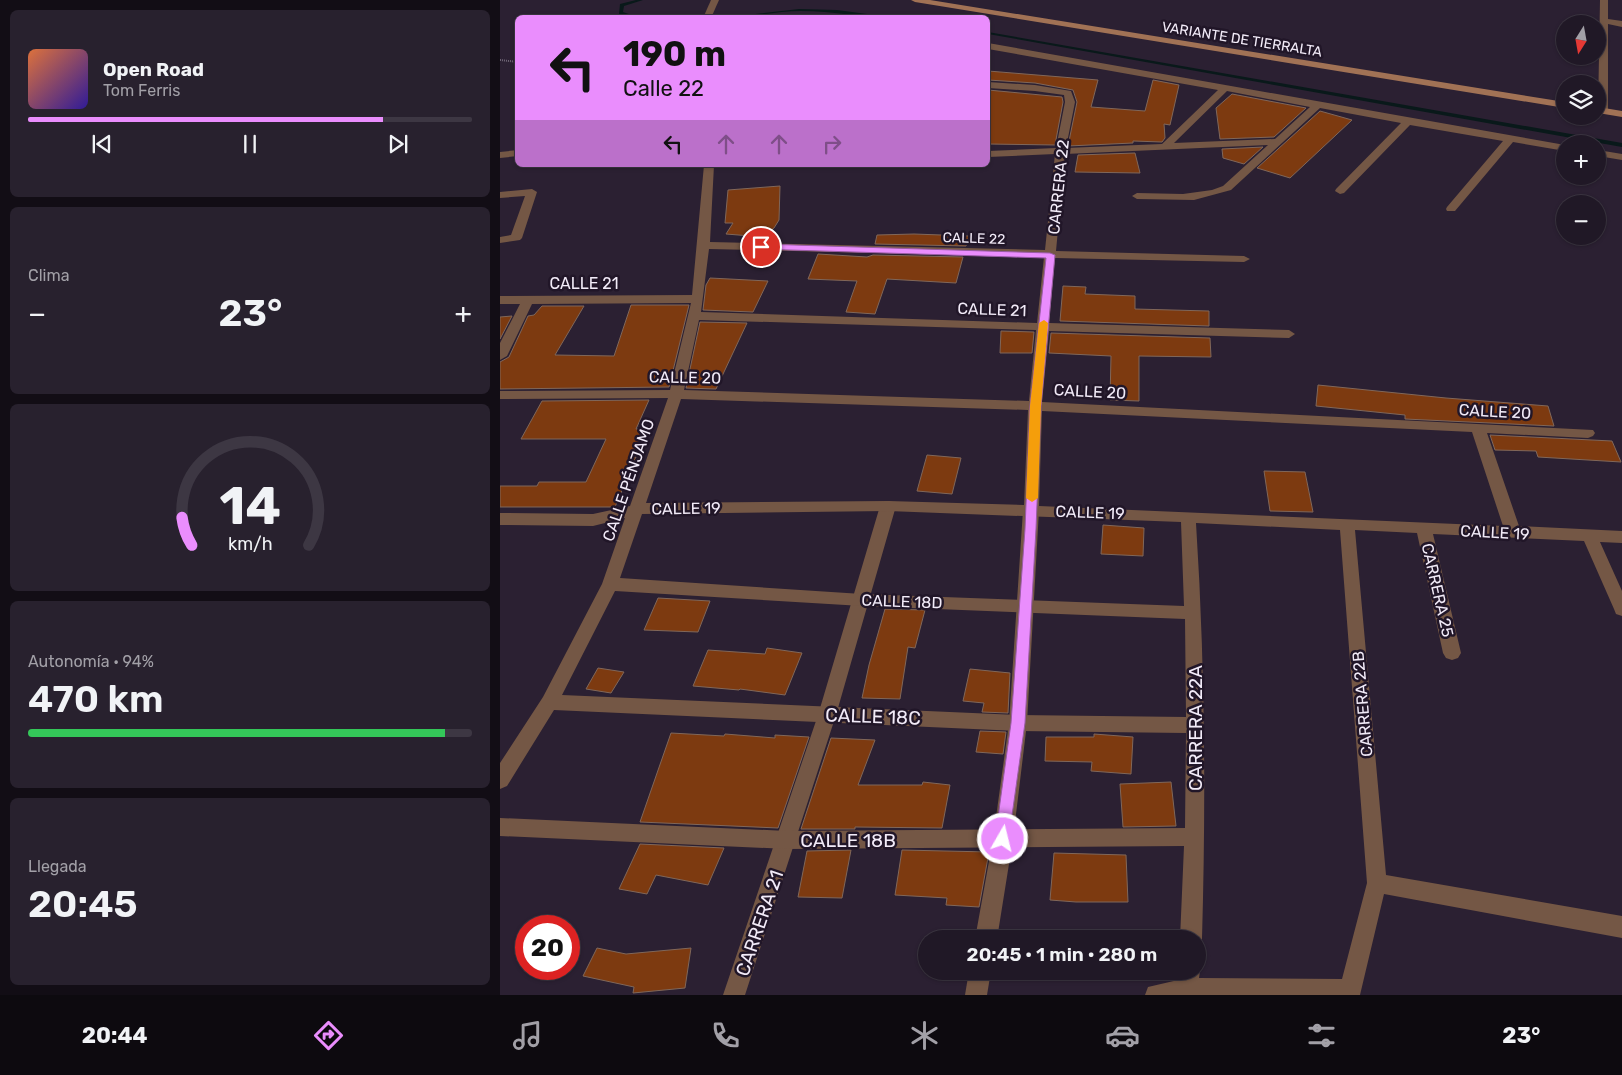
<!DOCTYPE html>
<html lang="es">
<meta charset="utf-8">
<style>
body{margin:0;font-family:Rubik,sans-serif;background:#28212e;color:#f1f3f6;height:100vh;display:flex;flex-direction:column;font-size:19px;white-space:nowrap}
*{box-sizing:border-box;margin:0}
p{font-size:16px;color:#a2a0a7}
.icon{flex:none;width:28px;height:28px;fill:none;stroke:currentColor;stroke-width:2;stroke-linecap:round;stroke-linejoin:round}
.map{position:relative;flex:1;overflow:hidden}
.drawer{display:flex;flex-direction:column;gap:10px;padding:10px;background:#120d15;width:500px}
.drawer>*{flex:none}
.guide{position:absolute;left:15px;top:15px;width:475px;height:152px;border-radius:8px;box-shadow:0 1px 4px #0004,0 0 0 1px #3d3743;background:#ea8dfd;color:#111;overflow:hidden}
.needle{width:32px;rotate:191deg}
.buttons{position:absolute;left:1056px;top:15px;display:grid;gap:10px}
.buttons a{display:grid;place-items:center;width:50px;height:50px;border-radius:50%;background:#201826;box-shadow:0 1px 4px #0004,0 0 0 1px #3d3743;font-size:25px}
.speed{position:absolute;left:15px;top:915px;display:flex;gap:10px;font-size:25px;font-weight:700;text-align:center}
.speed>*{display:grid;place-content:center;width:65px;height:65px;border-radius:50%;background:#201826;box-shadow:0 1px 4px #0004,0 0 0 1px #3d3743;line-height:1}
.speed .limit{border:8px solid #d22;background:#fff;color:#111}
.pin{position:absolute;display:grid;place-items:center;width:42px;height:42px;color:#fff;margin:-21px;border:2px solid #fff;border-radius:50%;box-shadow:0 1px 5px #0007}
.me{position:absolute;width:55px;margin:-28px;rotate:8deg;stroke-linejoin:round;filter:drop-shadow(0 0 4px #0008)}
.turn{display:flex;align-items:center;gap:18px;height:105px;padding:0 25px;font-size:22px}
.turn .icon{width:65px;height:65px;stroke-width:2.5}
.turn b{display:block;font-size:35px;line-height:42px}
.lanes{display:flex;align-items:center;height:48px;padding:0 25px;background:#0003;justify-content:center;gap:25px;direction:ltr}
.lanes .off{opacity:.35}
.big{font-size:38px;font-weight:600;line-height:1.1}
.drawer .card{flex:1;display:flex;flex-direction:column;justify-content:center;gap:8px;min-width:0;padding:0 18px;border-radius:8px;background:#28212e}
.drawer .dial{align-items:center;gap:0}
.dial svg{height:130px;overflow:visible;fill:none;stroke:#3d3743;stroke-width:7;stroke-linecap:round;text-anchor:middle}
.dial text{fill:#f1f3f6;stroke:none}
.song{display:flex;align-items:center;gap:15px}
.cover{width:60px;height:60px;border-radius:8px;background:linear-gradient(135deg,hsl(20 70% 55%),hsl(250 70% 35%))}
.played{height:5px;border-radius:2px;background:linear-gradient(90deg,#ea8dfd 80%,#3d3743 80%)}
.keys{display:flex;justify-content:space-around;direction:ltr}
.heat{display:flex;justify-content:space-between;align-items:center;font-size:28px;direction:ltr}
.charge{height:8px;border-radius:4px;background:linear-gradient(90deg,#34c759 94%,#3d3743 0)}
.trip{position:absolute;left:418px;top:930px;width:288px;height:50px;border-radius:25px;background:#201826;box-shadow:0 1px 4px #0004,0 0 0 1px #3d3743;font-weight:600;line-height:50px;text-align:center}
.tab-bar{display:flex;height:80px;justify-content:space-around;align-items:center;background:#0d0a0f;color:#a2a0a7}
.tab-bar .icon{width:35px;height:35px}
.tab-bar .current{color:#ea8dfd}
.tab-bar b{font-size:22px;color:#f1f3f6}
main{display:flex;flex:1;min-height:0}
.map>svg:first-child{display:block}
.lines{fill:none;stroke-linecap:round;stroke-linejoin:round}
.stream{fill:#09191a;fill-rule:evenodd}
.building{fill:#7d3a10;stroke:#80675a}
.path{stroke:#716777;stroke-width:2;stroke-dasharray:1 1;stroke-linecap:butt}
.lane{fill:#745745;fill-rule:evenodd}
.street{fill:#745745;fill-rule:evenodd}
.secondary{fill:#a17255;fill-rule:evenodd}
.route{fill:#ea8dfd;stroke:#985ca4}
.slow{fill:#f59e0b}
.labels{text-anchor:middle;stroke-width:5;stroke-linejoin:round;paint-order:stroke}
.far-street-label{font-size:14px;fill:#f2ebf8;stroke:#211628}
.street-label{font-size:16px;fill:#f2ebf8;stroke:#211628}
.near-street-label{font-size:19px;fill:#f2ebf8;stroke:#211628}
</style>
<main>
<section class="drawer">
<div class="card">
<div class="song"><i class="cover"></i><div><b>Open Road</b><p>Tom Ferris</p></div></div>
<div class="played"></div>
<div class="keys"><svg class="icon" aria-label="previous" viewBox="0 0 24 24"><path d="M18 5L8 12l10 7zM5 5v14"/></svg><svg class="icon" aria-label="pause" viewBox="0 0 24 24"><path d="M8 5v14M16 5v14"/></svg><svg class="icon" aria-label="next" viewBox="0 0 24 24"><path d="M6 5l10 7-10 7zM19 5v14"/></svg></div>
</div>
<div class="card"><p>Clima</p>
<div class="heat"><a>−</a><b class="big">23°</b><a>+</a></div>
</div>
<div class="card dial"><svg viewBox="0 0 100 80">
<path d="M14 69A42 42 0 1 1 86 69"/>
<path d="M14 69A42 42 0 0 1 8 52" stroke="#ea8dfd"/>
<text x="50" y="56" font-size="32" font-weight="700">14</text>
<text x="50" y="72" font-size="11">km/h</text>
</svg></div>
<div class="card"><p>Autonomía · 94%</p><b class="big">470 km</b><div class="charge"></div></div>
<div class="card"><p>Llegada</p><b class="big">20:45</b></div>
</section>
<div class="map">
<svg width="1122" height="995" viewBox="0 0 1122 995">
<rect width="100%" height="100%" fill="#2b2032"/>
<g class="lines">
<g class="stream">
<path d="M 136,0 L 143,0 L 124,6 L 123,12 L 140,18 L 131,18 L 119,14 L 120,4 Z"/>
<path d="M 299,9 L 337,10 L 397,18 C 365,18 333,11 301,11 C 275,11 248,18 221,18 Z"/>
<path d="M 488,32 L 1122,143 L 1122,147 L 488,34 Z"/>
</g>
</g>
<g class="building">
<path d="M 488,71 L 598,80 L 591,107 L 645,111 L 653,80 L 679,85 L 670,125 L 664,124 L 665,138 L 662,142 L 633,141 L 633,143 L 568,146 L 577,102 L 573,90 L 535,83 L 488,80 Z"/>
<path d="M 488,90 L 562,97 L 563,102 L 555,145 L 488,144 Z"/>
<path d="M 732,94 L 806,108 L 774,137 L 720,139 L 716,108 Z"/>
<path d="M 820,111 L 852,120 L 790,178 L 757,168 Z"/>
<path d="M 763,147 L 744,164 L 723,158 L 722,149 Z"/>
<path d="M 635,153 L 640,173 L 575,172 L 578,155 Z"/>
<path d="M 280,186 L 279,220 L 274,228 L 263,237 L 226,234 L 233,223 L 225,223 L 228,190 Z"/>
<path d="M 414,234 L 469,236 L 466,246 L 375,244 L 377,235 Z"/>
<path d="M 318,254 L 367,257 L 373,255 L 463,257 L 456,283 L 387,279 L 375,314 L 346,312 L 357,281 L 308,279 Z"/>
<path d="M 210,278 L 268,281 L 253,312 L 203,310 L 206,285 Z"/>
<path d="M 563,286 L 586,287 L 585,294 L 635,296 L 635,309 L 709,311 L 709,326 L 560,321 Z"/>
<path d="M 131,305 L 189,305 L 169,387 L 0,389 L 0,362 L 9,357 L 28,316 L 34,315 L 42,306 L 84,306 L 55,355 L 114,356 Z"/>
<path d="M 12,316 L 0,339 L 0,317 Z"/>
<path d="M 200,322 L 247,323 L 216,389 L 186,388 Z"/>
<path d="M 501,331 L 534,332 L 532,353 L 500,353 Z"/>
<path d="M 551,333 L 710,338 L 711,357 L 639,356 L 639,401 L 610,400 L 611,356 L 549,353 Z"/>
<path d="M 818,385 L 946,398 L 1048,406 L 1054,426 L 905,419 L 905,415 L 816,406 Z"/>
<path d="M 149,400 L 136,429 L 144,429 L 133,457 L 136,457 L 115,507 L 0,507 L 0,486 L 37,486 L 39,482 L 86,482 L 106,439 L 21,439 L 42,401 Z"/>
<path d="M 990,435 L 1112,441 L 1121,462 L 1038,457 L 1036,451 L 995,450 Z"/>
<path d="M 427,455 L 461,458 L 452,494 L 417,491 Z"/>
<path d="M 764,471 L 805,472 L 813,512 L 770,511 Z"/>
<path d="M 603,525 L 644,528 L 643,556 L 601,554 Z"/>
<path d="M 158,598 L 210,601 L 198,632 L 144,630 Z"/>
<path d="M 385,609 L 425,610 L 415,648 L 408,647 L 400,699 L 362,698 L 369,665 Z"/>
<path d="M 267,648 L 302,653 L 285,695 L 240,689 L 239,690 L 193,686 L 208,650 L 265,654 Z"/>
<path d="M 98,668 L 124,672 L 111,693 L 86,689 Z"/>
<path d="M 470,669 L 510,673 L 508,713 L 482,712 L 484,703 L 463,701 Z"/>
<path d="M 480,731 L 506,732 L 503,754 L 476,752 Z"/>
<path d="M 171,733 L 224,736 L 225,734 L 275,738 L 275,735 L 309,737 L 278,828 L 140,822 Z"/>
<path d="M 594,734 L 633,737 L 631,774 L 591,771 L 592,762 L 545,761 L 546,737 L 594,737 Z"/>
<path d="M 331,738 L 375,740 L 358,785 L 422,785 L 423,782 L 450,785 L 442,828 L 355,827 L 355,829 L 301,829 Z"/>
<path d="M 671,782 L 676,826 L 623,827 L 620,784 Z"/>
<path d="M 140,844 L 224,848 L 208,885 L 156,875 L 147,894 L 119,889 Z"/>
<path d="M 351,850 L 342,898 L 298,897 L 307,851 Z"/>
<path d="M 402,850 L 489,852 L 479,907 L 446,905 L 447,898 L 395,895 Z"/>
<path d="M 554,853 L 626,855 L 628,902 L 576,902 L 550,900 Z"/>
<path d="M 97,948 L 126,954 L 191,948 L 185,988 L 133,993 L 134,987 L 83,976 Z"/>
</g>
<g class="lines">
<path class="path" d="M 0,60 L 18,62"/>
<g class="lane">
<path d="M 18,150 L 18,156 L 0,158 L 0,152 Z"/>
<path d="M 32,189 L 37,192 L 22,238 L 20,240 L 0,243 L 0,237 L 11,235 L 25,196 L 0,198 L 0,192 Z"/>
<path d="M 388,501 L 393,502 L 396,506 L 336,715 L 245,995 L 223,995 L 318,715 L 380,506 L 383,502 Z"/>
<path d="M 531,504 L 536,506 L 539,510 L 527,723 L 513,839 L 497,939 L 475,939 L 493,839 L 509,723 L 523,510 L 526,506 Z"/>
<path d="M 469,971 L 491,971 L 487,995 L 465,995 Z"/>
</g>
<g class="street">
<path d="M 211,0 L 219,0 L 211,18 L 203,18 Z"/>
<path d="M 1100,0 L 1108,0 L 1108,19 L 1122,21 L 1122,27 L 1108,24 L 1108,111 L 1103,114 L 1098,111 Z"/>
<path d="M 488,43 L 1065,145 L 1065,151 L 1013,142 L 955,211 L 947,211 L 946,209 L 947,207 L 1003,141 L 910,125 L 844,193 L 840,194 L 835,191 L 836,189 L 901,123 L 820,108 L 731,190 L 694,200 L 637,199 L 632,196 L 637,193 L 683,194 L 712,190 L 723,186 L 768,145 L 565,154 L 556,251 L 744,256 L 750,259 L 744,262 L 555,258 L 549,323 L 789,330 L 795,334 L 789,338 L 549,331 L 542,402 L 1093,430 L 1095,433 L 1093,436 L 1088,438 L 987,433 L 1019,526 L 1122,531 L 1122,543 L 1100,542 L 1122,591 L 1122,616 L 1116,614 L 1114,609 L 1084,541 L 933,534 L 961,653 L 958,658 L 952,660 L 946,658 L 943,653 L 917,533 L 855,530 L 886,875 L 1122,916 L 1122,938 L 884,894 L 860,995 L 645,995 L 648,987 L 678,980 L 678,971 L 696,971 L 696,963 L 700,971 L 699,978 L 842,979 L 867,883 L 840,530 L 696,523 C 705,662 706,800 702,939 L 696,947 L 696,939 L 680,939 L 684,846 L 287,849 L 0,836 L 0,818 L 287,831 L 685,828 L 686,733 L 518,731 L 54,710 L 7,786 L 0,789 L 0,763 L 43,697 L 102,584 L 125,518 L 93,526 L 0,525 L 0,513 L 93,514 L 130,506 L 168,398 L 0,399 L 0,391 L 170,390 L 191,303 L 32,304 L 7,356 L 0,360 L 0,343 L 20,304 L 0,304 L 0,296 L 192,295 L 204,165 L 214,165 L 210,242 L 545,250 L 555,154 L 488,157 L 488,151 L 556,148 L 565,102 L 564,95 L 535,91 L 488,88 L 488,82 L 535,85 L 571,91 L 575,102 L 566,148 L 662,144 L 718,90 L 488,49 ZM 727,91 L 810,107 L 775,139 L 674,143 ZM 209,249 L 544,257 L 537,323 L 201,312 ZM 199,320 L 536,330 L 529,401 L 184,390 ZM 181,399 L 528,410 L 524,505 L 388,501 L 146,503 ZM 542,411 L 972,432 L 1003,526 L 539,506 ZM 388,511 L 681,522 L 684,606 L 362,594 L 120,578 L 142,514 ZM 115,591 L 362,606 L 685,619 L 686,717 L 518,715 L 62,695 Z"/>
<path d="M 1098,150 L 1122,154 L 1122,160 L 1098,156 Z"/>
</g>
<g class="secondary">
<path d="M 411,0 L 430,0 L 1065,102 L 1065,108 L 415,2 Z"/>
<path d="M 1098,107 L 1122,111 L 1122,117 L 1098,113 Z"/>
</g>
</g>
<path class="route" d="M 261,244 L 550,253 L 555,255 L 541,406 L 536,529 L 525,723 L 508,844 L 503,846 L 497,844 L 495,839 L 511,723 L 525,529 L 530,406 L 546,258 L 258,249 L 258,245 Z"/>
<path class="slow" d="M 544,320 L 548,323 L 541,406 L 538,498 L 532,502 L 526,498 L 530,406 L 539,323 Z"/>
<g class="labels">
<g class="far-street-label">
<text transform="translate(742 39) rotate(9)" y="5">VARIANTE DE TIERRALTA</text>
<text transform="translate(474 238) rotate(2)" y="5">CALLE 22</text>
</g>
<g class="street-label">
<text transform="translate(558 187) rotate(-84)" y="6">CARRERA 22</text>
<text x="84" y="289">CALLE 21</text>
<text transform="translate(492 309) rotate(2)" y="6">CALLE 21</text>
<text transform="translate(185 377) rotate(1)" y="6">CALLE 20</text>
<text transform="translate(590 391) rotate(3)" y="6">CALLE 20</text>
<text transform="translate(995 411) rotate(3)" y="6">CALLE 20</text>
<text transform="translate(128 480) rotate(-71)" y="6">CALLE PÉNJAMO</text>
<text transform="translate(186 508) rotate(-1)" y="6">CALLE 19</text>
<text transform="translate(590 512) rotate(2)" y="6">CALLE 19</text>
<text transform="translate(995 532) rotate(3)" y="6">CALLE 19</text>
<text transform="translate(938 590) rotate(77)" y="6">CARRERA 25</text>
<text transform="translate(402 601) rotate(2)" y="6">CALLE 18D</text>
<text transform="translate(862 704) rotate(-95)" y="6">CARRERA 22B</text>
</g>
<g class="near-street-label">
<text transform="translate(373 716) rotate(2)" y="7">CALLE 18C</text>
<text transform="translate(695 728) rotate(-90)" y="7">CARRERA 22A</text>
<text x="348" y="847">CALLE 18B</text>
<text transform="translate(259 923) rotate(-71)" y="7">CARRERA 21</text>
</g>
</g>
</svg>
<div class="buttons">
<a><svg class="needle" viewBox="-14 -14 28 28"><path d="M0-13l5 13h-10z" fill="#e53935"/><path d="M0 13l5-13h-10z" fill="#a2a0a7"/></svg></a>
<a><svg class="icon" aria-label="layers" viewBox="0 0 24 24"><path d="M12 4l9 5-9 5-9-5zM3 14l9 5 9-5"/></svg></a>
<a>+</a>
<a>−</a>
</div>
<div class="speed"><div class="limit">20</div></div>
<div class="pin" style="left:261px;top:247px;background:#d93025"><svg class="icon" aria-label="arrive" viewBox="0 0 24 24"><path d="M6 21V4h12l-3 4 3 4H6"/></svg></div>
<svg class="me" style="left:503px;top:839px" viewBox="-20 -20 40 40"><circle r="17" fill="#ea8dfd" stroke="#fff" stroke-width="3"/><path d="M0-11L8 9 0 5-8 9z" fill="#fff"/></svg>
<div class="trip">20:45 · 1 min · 280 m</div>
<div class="guide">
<div class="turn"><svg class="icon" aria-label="left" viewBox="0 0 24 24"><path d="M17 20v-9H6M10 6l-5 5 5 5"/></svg><div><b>190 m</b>Calle 22</div></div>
<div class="lanes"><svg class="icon" aria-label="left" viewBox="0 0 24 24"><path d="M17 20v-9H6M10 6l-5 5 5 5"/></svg><svg class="icon off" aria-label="ahead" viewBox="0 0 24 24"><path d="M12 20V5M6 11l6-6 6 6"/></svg><svg class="icon off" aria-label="ahead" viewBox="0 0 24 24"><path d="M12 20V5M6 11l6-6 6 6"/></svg><svg class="icon off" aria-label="right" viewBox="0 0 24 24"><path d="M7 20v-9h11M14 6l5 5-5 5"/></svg></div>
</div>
</div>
</main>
<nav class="tab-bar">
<b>20:44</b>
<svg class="icon current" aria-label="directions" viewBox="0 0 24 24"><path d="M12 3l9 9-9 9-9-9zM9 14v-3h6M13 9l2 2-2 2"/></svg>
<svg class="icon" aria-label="music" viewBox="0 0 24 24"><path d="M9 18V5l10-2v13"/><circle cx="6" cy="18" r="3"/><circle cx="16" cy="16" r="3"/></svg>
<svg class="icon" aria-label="phone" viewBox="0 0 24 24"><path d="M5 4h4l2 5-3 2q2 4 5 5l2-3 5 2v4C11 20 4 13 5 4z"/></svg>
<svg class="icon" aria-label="climate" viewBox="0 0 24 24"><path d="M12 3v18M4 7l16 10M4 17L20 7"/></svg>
<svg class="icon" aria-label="car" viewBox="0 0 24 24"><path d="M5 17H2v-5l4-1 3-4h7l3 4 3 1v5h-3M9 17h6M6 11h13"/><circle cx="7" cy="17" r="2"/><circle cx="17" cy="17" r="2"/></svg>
<svg class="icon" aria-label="filters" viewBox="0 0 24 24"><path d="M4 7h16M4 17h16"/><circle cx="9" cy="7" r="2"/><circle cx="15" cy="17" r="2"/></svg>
<b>23°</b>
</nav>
